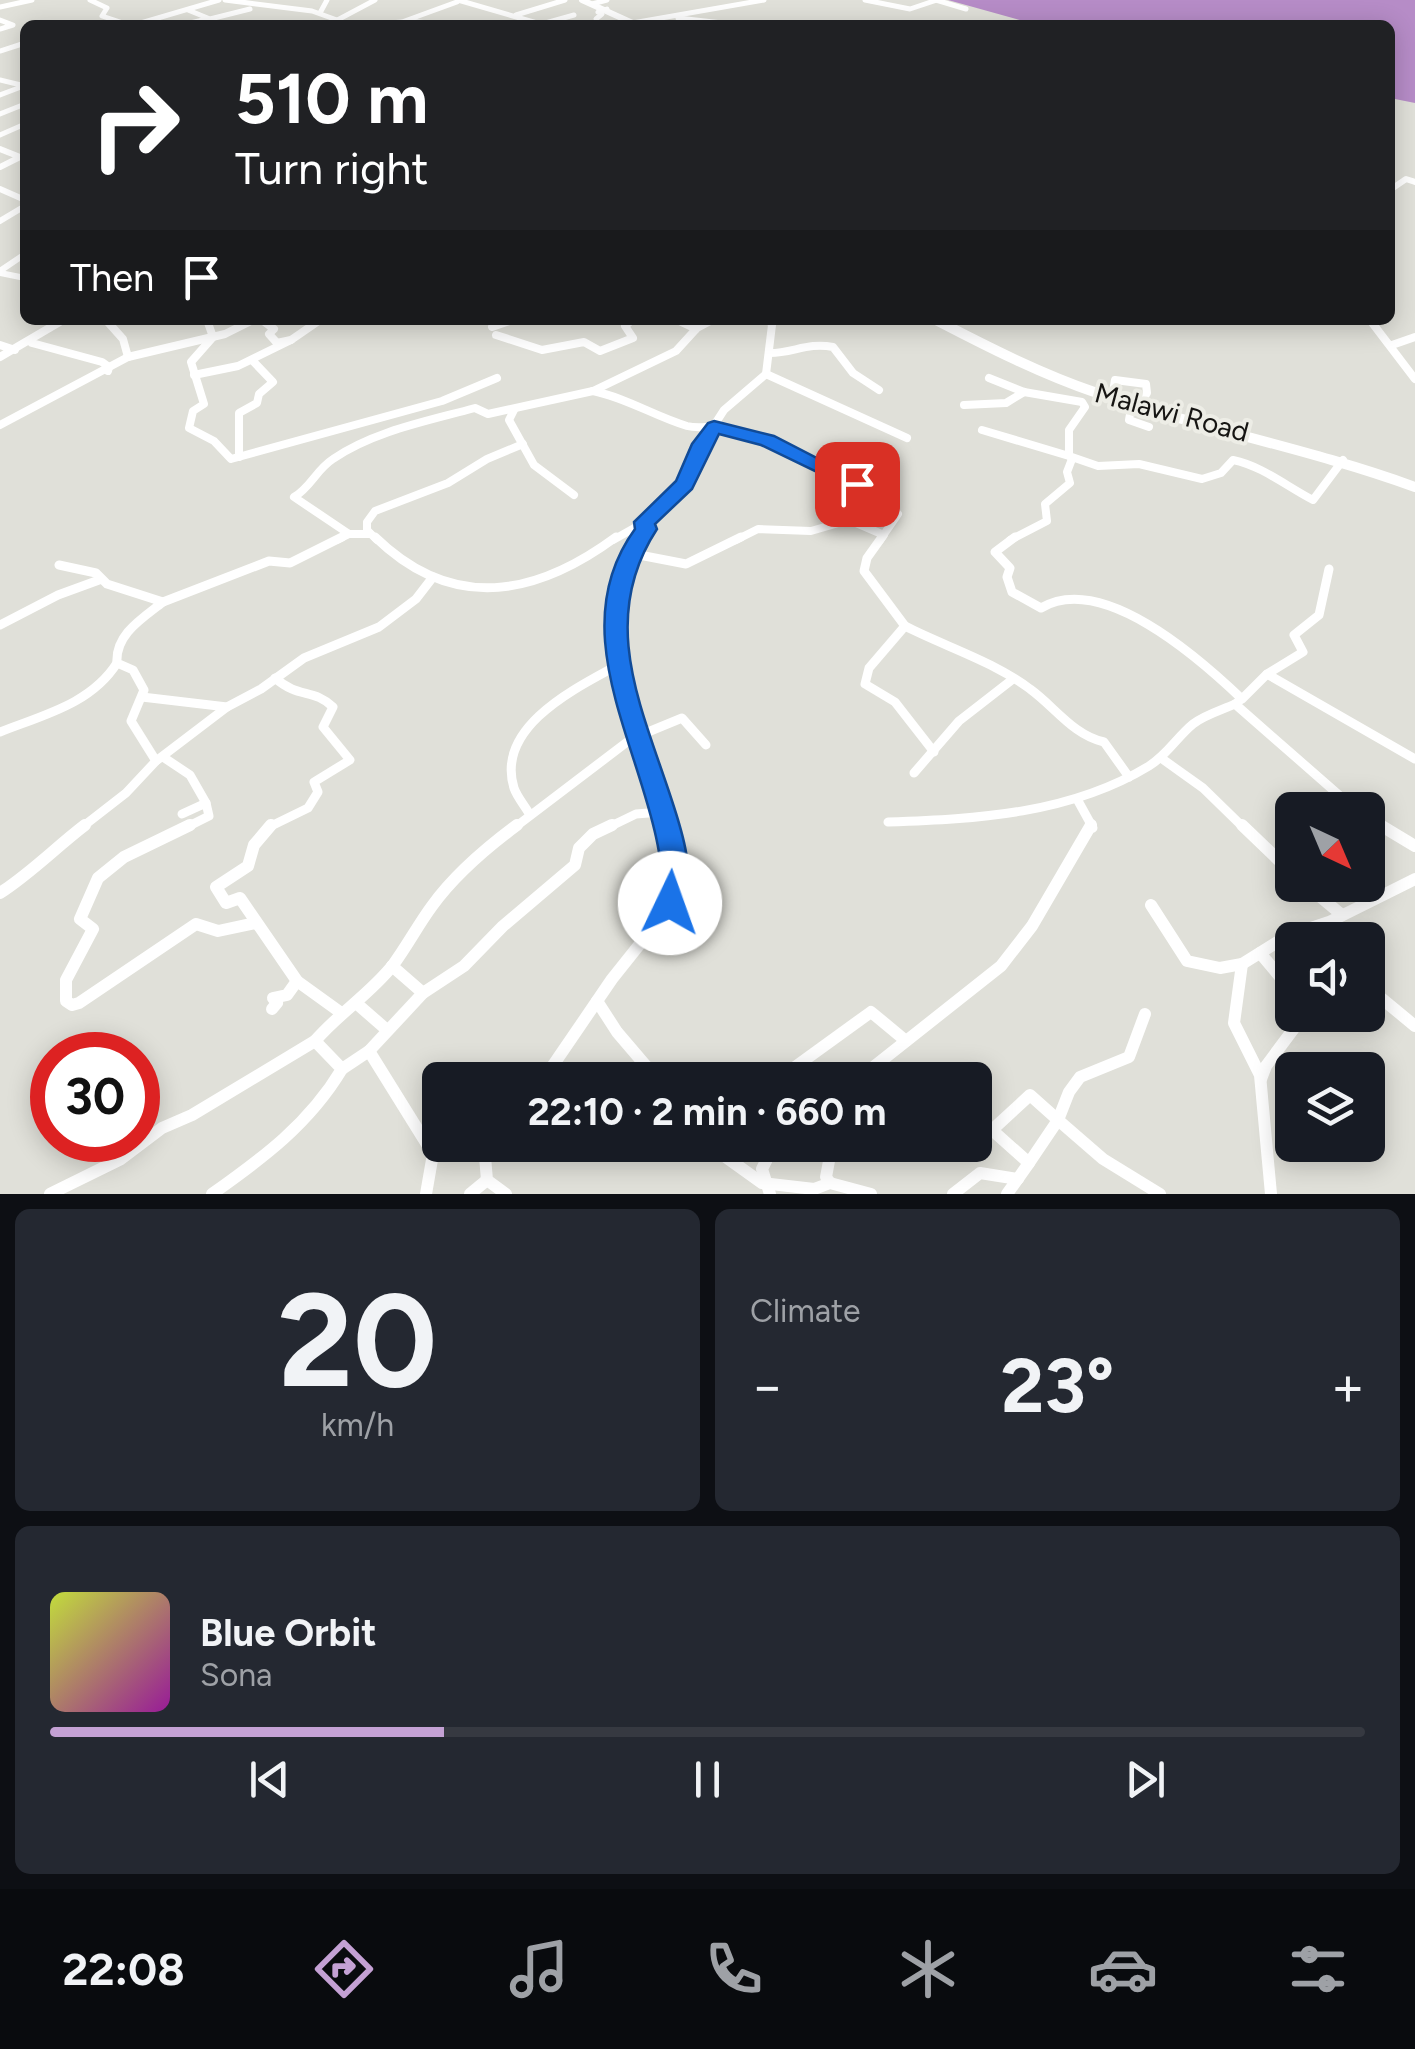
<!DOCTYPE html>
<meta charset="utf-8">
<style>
body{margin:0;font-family:Figtree,sans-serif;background:#242831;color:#f1f3f6;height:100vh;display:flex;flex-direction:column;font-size:38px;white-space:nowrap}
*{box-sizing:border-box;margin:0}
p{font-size:32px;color:#9ea1a6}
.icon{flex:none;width:55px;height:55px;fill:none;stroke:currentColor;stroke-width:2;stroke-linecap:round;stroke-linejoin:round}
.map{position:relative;height:1194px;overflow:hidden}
.side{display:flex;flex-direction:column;gap:15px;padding:15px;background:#0d0f14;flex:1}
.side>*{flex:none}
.banner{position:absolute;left:20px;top:20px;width:1375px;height:305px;border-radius:15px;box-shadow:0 5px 25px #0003;background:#202124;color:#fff;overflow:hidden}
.needle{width:65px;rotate:136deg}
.buttons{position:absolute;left:1275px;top:792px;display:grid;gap:20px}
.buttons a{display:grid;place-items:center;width:110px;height:110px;border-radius:15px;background:#171b24;box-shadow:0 5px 25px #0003;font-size:50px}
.speed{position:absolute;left:30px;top:1032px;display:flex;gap:20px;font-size:50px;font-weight:700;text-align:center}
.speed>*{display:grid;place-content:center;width:130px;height:130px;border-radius:50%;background:#171b24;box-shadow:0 5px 25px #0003;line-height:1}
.speed .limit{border:15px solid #d22;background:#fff;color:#111}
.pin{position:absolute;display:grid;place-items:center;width:85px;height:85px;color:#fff;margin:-42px;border-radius:20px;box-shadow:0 5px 15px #0006}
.me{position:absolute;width:110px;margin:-55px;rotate:3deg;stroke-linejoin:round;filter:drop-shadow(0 0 8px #0008)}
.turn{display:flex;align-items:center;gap:35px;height:210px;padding:0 50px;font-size:45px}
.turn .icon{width:130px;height:130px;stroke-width:2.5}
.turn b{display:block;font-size:70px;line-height:85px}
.then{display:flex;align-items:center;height:95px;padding:0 50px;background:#0003;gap:20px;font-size:38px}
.big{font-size:75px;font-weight:700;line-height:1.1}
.side .tile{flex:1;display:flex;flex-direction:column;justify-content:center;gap:15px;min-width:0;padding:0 35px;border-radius:15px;background:#242831}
.side .dial{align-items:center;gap:0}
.dial b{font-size:130px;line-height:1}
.song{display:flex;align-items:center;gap:30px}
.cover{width:120px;height:120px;border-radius:15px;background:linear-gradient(135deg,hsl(70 70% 55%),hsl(300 70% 35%))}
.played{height:10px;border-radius:5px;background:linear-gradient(90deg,#c4a1d4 30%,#363941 30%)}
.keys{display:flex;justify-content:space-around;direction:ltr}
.heat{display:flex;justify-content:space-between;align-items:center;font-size:55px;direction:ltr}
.side .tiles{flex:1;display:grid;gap:15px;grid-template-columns:1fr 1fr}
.tile:last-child{grid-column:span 2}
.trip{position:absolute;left:422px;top:1062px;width:570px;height:100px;border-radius:15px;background:#171b24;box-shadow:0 5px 25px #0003;font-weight:700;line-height:100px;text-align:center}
.menu{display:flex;height:160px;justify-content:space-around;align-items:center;background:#090b0e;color:#9ea1a6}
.menu .icon{width:70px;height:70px}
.menu .active{color:#c4a1d4}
.menu b{font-size:45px;color:#f1f3f6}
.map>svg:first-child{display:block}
.water{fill:#b68cc7}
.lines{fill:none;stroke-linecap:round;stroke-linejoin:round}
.minor-far4{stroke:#fff;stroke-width:5}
.minor-far3{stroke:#fff;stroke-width:6}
.minor-far2{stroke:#fff;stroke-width:8}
.minor-far1{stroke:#fff;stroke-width:9}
.minor{stroke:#fff;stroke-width:12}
.major-far1{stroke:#fff;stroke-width:6}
.major{stroke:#fff;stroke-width:10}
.route{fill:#1a73e8;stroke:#114b97;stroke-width:2.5}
.labels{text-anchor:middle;stroke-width:8;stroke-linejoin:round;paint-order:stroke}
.street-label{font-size:28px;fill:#161513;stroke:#edede6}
</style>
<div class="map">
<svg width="1415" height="1194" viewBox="0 0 1415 1194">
<rect width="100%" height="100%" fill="#e0e0d9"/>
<path class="water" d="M 948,0 L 1415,0 L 1415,103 L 1390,98 L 1390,25 L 1038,25 Z"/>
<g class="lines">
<g class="minor-far4">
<path d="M 90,0 L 107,8 L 102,16 L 129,25"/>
<path d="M 225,0 L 312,11 L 337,20"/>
<path d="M 458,0 L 544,25"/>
<path d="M 865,0 L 910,9 L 937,0"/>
<path d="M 936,0 L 966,9"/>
<path d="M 592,4 L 607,0"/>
<path d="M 0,7 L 32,0"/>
<path d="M 188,10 L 210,19 L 250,9"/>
<path d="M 320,13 L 327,0"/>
<path d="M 516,15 L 565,0"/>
<path d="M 678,18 L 740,25"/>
<path d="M 596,19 L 602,14 L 598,12 L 607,9"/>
<path d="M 0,20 L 13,25 L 0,29"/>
<path d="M 409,21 L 449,25"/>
<path d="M 542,24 L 574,15"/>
<path d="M 134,25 L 219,0"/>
<path d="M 182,25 L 207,19"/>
<path d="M 328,25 L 375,0"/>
<path d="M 364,25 L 402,22 L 457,2"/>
<path d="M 567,25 L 580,25"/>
<path d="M 621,25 L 764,0"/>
<path d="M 0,51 L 25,43"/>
<path d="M 0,80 L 25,86"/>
<path d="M 0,95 L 21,87"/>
<path d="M 0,114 L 25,104"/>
<path d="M 0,135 L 25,124"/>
</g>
<g class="minor-far3">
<path d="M 0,149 L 20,157 L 0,167"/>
<path d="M 0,189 L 25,200"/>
<path d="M 1390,190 L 1406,179 L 1415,182"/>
<path d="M 0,221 L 25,206"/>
<path d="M 0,271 L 25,254"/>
<path d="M 0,273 L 25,278"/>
</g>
<g class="minor-far2">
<path d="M 106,320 L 123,339 L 128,357"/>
<path d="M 207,320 L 213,337 L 191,362 L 204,404 L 193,411 L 189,428 L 214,441 L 231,459 L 442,401 L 497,378"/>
<path d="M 262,320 L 274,329 L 269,334 L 277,343 L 291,340 L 320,320"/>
<path d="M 677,320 L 696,329"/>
<path d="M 1370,320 L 1415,379"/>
<path d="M 492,327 L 512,320"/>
<path d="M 496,335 L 542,350 L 584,342 L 600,351 L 633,338 L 625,326 L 632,320"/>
<path d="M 32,343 L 102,362 L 109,367 L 108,371"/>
<path d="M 0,345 L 15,350"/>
<path d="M 1392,345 L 1415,337"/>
<path d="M 770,353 C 793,353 808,342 833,347 L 853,373 L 879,390"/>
<path d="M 0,357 L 63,320"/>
<path d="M 766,374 L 907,438"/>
<path d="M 194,375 L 238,366 L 291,340"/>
<path d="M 989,378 L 1024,392 L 1082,402 L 1085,407 L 1069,430 L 1069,456 L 1098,466 L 1139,464 L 1202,479 L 1221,473 L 1233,460 C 1262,466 1286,486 1313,500 L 1343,460"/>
<path d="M 593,391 C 627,398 654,416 687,426 C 698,429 707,426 718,427 C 775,434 854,479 898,514 L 880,540"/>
<path d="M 1112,398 L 1115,380 L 1146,384 L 1147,393 L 1139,406"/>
<path d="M 1132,403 L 1129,420 L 1149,427"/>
<path d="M 964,405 L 1006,403 L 1024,392"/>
<path d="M 514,410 L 509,420 L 534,465 L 574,495"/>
<path d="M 0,425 L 128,357 L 225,334 L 253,320"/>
<path d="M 982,430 L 1069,456"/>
<path d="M 239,457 L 239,413 L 257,403 L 259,394 L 273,382 L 252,360"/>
<path d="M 370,534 L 349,534 L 294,497 C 311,487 316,470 333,459 C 374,431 428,421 475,408 L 488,414 L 593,391 L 676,351 L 697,328 L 712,320"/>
<path d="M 337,540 L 349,534"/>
<path d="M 377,540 L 367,530 L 367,522 L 375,511 L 448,483 L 487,459 L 523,444"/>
<path d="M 613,540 L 645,522"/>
<path d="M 638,540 L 646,529 L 645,522 L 685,484 L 702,444 L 724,410 L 766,374 L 772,325 L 769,320"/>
<path d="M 736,540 L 758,529 L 811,531 L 849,520 L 884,535"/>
<path d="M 1010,540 L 1047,521 L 1045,504 L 1070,483 L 1067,472 L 1072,459"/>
</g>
<g class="minor-far1">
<path d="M 375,537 C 453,613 536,596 616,537"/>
<path d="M 640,537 C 582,619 641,742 666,828"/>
<path d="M 882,537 L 867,558 L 864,571 L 905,626 L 869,668 L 865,684 L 895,702 L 934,752"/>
<path d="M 1015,537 L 995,552 L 1010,568 L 1007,577 L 1012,592 L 1041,608 C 1102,572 1199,658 1242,699 L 1267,674 L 1303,652 L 1294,635 L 1319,615 L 1329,569"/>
<path d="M 629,553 L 686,564 L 741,537"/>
<path d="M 59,565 L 96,573 L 107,584 L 163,602 C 143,618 115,634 117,663 L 133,670 L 144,690 L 131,721 L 156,761"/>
<path d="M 163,602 L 269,561 L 290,563 L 342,537"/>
<path d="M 0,625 L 58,595 L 99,580"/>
<path d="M 905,626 C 946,647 993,661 1030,689 C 1055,707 1073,735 1104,742 L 1129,777"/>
<path d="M 1267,674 L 1415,759"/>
<path d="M 142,697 L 227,707"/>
<path d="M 1239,701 L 1235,704 L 1356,810"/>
<path d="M 0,732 C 43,715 91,704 117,663"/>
<path d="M 163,757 L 190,775 L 206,803"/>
<path d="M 1161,758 L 1203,788 L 1244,828"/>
<path d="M 914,773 L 959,721 L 1013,679"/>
<path d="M 1077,799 L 1093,828"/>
<path d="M 182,814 L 206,803 L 209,816 L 185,828"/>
<path d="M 530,815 C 525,806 517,797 514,788 C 495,727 576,688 618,665"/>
<path d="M 1368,818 L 1384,828"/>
<path d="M 888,822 C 978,819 1070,814 1149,766 C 1167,755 1177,737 1193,724 C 1204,715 1222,710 1235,704"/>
<path d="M 81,828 L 126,793 L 156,761 L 227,707 L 261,689 L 304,658 L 379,627 L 416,599 L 433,577"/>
<path d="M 267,828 L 308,808 L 318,792 L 314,782 L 350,760 L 323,727 L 333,707 C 313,688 299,699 275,678"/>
<path d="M 514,828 L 631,739 L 682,718 L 706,745"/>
<path d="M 607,828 L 636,814 L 661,812"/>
</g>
<g class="minor">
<path d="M 190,825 L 124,857 L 98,878 L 80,919 L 93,929 L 66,980 L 66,1001 L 72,1005 L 79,1003 L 196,924 L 218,931 L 255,923"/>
<path d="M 271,825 L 254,845 L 248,866 L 216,887 L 226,903 L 240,898 L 297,981 L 340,1012"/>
<path d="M 1242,825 L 1292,873"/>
<path d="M 1380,825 L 1415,846"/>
<path d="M 1306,885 L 1342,915"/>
<path d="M 0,893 C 31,873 55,848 85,825"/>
<path d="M 1151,905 L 1187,961 L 1220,968 L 1242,964 L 1287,936 L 1329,922 L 1415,879"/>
<path d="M 1260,953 L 1292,991"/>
<path d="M 1242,964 L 1234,1023 L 1260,1075 L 1271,1194"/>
<path d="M 392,966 L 423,993 L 464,966 L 503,926 L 575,865 L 579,848 L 593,834 L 612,825"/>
<path d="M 597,1001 L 617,1032 L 658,1080"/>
<path d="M 1368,1002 L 1381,998 L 1415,1026"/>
<path d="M 356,1003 L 387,1030"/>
<path d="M 272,1009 L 277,1003 L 273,998 L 287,995 L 297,981"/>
<path d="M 1145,1014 L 1129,1057 L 1080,1077 L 1069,1092 L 1058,1120 L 1103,1159 L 1160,1194"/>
<path d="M 1302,1020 L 1319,1015"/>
<path d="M 369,1051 L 423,993"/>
<path d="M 342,1069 L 369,1051 L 433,1154 L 426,1194"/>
<path d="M 1261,1079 L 1266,1066 L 1304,1015"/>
<path d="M 543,1080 L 612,979 L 667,910 L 674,890 L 675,869 L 666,825"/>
<path d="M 777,1080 L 871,1012 L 906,1041"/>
<path d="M 857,1080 L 1001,966 L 1032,926 L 1091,825"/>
<path d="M 1030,1095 L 1058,1120 L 1029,1163 L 992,1130 Z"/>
<path d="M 484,1145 L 487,1180 L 506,1194"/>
<path d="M 709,1145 L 762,1183 L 814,1189 L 830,1183 L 871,1194"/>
<path d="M 830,1183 L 826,1177 L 832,1145"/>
<path d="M 50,1194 L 121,1159 L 162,1128 L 192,1115 L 315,1041"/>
<path d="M 212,1194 C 263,1158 309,1124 342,1069 L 315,1041 C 339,1013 370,994 393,965 C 407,946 418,925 432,906 C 455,874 486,848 517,825"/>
<path d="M 470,1194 L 487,1180"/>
<path d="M 770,1194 L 762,1169 L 774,1145"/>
<path d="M 953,1194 L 980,1173 L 1018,1179"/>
<path d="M 1007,1194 L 1029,1163"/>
</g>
<path class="major-far1" d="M 582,0 L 637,25"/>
<path class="major" d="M 936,320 C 988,347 1041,374 1097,393 C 1202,429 1311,449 1415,487"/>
</g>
<path class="route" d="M 714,421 L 774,436 L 867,484 L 864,488 L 850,488 L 761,445 L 719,434 L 692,489 L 655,524 L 657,529 C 596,622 644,712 674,807 C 685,841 696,878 680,912 L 670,916 L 660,912 C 653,897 661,883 661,867 C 660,857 658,846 656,837 C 634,735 565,625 635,529 L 634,522 L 676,481 L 692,444 L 708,423 Z"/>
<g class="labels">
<g class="street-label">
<text transform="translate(1172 412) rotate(15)" y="10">Malawi Road</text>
</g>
</g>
</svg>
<div class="buttons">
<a><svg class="needle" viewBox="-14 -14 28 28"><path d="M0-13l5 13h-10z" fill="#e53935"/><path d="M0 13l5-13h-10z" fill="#9ea1a6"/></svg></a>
<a><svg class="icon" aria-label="sound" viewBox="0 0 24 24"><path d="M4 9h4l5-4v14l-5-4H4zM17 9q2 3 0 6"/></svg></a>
<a><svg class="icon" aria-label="layers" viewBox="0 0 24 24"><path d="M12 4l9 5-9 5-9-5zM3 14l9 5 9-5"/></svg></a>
</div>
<div class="speed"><div class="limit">30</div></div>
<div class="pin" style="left:857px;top:484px;background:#d93025"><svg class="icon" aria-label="arrive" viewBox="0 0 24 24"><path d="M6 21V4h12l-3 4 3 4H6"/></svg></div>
<svg class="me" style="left:670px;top:903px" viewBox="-20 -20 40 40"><circle r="19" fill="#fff"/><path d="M0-13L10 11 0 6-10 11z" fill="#1a73e8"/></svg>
<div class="trip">22:10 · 2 min · 660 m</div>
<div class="banner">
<div class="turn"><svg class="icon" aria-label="right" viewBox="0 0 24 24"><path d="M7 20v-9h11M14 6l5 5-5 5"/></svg><div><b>510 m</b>Turn right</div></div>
<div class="then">Then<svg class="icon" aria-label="arrive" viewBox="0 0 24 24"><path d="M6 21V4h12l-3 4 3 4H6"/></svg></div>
</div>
</div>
<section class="side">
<div class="tiles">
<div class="tile dial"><b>20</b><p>km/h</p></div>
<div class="tile"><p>Climate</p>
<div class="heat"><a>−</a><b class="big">23°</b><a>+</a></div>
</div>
<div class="tile">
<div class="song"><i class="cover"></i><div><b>Blue Orbit</b><p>Sona</p></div></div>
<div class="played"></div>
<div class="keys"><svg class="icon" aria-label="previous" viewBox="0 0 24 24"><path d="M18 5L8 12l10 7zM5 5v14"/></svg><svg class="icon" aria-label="pause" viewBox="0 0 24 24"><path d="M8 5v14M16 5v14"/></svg><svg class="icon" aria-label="next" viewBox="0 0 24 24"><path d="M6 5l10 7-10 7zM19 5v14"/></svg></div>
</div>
</div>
</section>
<nav class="menu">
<b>22:08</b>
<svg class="icon active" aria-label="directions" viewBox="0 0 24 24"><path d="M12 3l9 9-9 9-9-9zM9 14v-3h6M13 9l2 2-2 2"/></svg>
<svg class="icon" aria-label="music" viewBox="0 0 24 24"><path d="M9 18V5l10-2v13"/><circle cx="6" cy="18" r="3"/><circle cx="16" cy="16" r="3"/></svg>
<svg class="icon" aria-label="phone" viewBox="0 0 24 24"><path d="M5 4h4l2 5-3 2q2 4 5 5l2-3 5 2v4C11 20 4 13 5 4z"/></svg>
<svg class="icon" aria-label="climate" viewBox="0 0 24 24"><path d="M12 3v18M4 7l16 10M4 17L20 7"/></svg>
<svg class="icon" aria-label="car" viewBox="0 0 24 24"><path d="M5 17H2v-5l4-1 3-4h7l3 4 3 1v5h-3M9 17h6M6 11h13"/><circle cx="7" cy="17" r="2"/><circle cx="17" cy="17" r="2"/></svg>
<svg class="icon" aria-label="filters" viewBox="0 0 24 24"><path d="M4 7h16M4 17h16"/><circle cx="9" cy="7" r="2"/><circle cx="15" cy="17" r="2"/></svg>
</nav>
